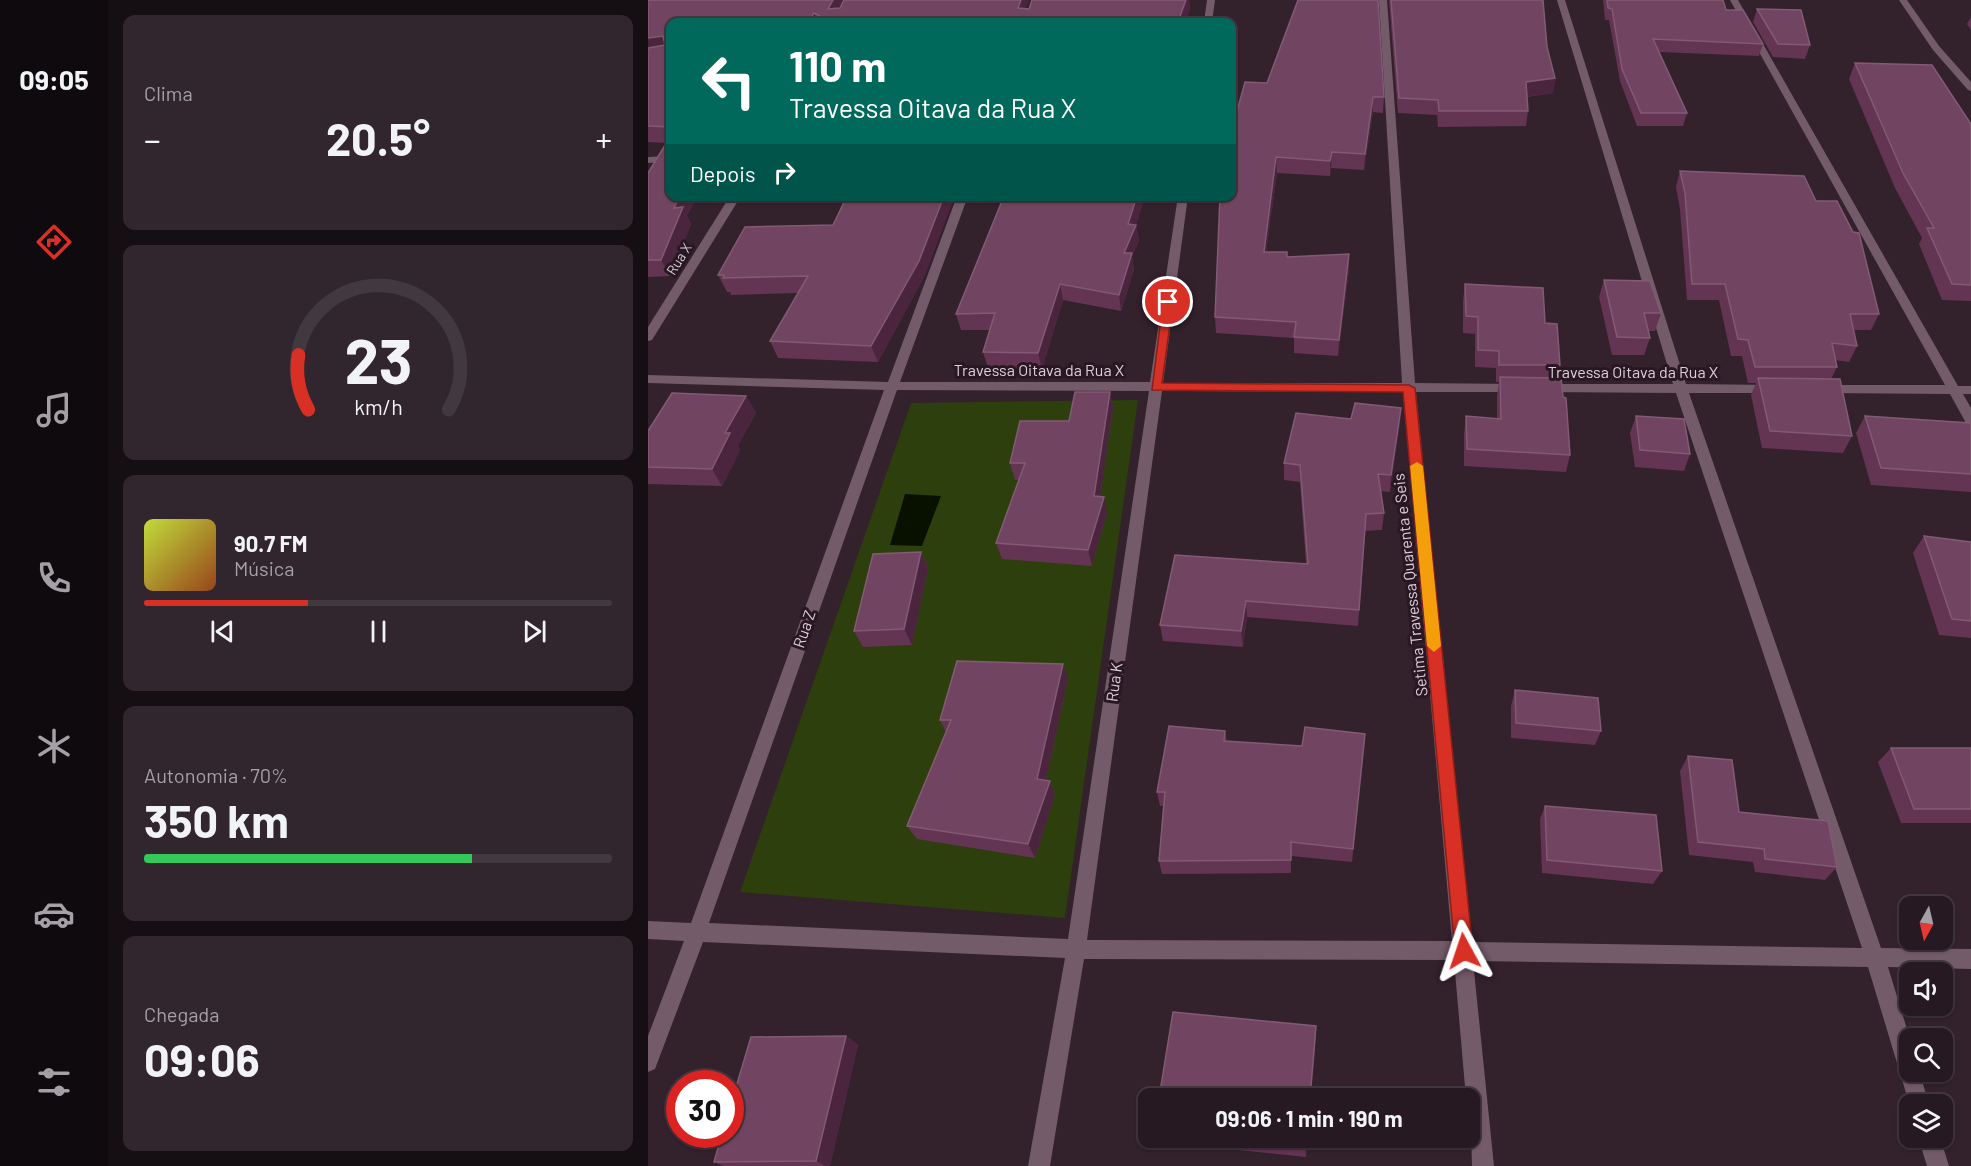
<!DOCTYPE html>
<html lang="pt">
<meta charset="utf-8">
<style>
body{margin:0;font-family:Barlow,sans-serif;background:#32262e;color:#f1f3f6;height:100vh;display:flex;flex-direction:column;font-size:22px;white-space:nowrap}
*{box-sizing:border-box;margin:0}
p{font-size:20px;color:#a4a0a5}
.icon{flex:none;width:33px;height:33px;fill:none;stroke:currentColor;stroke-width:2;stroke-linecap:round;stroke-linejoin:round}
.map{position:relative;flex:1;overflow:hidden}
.sheet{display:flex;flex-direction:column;gap:15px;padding:15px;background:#150e12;width:540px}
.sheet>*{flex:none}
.top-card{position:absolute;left:18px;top:18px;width:570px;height:183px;border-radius:12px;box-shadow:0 2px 4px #0004,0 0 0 2px #42383f;background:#00695c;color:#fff;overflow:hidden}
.needle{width:39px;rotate:188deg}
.fabs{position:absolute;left:1251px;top:896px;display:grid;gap:12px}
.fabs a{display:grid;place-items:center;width:54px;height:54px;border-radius:12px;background:#261921;box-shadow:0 2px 4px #0004,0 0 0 2px #42383f;font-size:30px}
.speed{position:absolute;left:18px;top:1070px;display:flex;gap:12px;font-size:30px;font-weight:700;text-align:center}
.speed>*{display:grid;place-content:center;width:78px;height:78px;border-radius:50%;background:#261921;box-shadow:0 2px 4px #0004,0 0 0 2px #42383f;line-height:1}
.speed .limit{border:9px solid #d22;background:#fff;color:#111}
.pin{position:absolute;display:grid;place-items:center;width:51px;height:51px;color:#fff;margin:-26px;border:3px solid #fff;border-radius:50%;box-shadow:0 2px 6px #0007}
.me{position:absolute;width:66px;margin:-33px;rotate:355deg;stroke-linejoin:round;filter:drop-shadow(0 0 4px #0008)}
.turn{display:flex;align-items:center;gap:21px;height:126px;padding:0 24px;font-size:27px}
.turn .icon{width:78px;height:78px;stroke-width:2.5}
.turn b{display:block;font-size:42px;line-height:51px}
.then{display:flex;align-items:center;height:57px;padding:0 24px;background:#0003;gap:12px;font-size:22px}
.big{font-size:45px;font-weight:700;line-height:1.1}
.sheet .widget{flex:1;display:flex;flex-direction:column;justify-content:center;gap:9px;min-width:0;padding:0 21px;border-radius:12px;background:#32262e}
.sheet .dial{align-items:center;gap:0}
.dial svg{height:156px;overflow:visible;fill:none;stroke:#42383f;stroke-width:7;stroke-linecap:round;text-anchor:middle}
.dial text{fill:#f1f3f6;stroke:none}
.song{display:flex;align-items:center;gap:18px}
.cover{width:72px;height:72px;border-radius:9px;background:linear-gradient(135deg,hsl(70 70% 55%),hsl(20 70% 35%))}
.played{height:6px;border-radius:3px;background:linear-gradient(90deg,#d93025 35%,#42383f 35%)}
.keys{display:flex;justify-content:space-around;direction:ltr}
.heat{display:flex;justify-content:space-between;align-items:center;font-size:33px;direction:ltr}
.charge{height:9px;border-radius:4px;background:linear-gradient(90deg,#34c759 70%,#42383f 0)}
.trip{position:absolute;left:490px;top:1088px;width:342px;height:60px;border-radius:12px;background:#261921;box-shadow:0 2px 4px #0004,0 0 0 2px #42383f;font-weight:700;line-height:60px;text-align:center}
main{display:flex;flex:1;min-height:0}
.tabs{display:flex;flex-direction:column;width:108px;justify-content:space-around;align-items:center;background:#0f0a0d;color:#a4a0a5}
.tabs .icon{width:42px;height:42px}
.tabs .selected{color:#d93025}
.tabs b{font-size:27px;color:#f1f3f6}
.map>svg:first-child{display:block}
.green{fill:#2e3f0e}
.water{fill:#081100}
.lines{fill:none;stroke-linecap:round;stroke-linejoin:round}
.minor{fill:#745b6a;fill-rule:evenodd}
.wall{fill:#643453}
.shaded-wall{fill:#4b253d}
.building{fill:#714561;stroke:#825a74;stroke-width:1.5}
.route{fill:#d93025;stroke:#8d1f18;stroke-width:1.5}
.slow{fill:#f59e0b}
.labels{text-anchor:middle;stroke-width:6;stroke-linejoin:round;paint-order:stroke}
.far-street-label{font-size:14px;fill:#dcd0d7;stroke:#291823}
.street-label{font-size:16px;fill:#dcd0d7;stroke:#291823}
</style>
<main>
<nav class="tabs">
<b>09:05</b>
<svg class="icon selected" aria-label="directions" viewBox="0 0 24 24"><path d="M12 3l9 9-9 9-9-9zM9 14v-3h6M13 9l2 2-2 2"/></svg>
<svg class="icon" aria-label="music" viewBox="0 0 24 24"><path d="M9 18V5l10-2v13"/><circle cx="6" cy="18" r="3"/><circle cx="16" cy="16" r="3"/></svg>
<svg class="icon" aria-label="phone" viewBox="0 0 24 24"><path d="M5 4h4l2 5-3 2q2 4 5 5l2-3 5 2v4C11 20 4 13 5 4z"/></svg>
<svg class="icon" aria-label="climate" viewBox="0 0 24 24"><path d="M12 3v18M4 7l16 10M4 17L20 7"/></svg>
<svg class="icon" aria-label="car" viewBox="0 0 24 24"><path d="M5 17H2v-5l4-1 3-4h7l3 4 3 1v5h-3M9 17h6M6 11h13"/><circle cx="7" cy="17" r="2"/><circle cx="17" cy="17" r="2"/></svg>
<svg class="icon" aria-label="filters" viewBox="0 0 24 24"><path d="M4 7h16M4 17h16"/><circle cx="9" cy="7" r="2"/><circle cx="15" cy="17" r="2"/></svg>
</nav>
<section class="sheet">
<div class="widget"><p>Clima</p>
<div class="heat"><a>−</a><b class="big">20.5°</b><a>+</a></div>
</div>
<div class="widget dial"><svg viewBox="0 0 100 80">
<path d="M14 69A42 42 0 1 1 86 69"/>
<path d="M14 69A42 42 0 0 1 9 41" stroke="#d93025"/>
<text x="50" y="56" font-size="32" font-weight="700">23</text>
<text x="50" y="72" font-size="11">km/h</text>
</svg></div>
<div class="widget">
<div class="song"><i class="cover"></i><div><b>90.7 FM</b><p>Música</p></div></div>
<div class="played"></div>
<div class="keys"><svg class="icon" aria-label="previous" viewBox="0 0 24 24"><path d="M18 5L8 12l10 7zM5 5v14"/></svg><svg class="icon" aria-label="pause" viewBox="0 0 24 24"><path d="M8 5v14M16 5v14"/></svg><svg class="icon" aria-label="next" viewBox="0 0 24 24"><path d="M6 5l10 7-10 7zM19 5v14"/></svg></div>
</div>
<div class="widget"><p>Autonomia · 70%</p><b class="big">350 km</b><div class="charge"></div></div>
<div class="widget"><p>Chegada</p><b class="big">09:06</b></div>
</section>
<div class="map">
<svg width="1323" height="1166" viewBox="0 0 1323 1166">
<rect width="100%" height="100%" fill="#33212c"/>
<path class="green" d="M 490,400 L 417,918 L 92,892 L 263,403 Z"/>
<path class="water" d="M 257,494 L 293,496 L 274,546 L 242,545 Z"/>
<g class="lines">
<g class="minor">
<path d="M 559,0 L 567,0 L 564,22 L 556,22 Z"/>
<path d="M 731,0 L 739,0 L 767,383 L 870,384 L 876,388 L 870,392 L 768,392 L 823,942 L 1214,948 L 1028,393 L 894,392 L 888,388 L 894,384 L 1025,384 L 909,0 L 917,0 L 1038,384 L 1125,385 L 1131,389 L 1125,393 L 1041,393 L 1233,948 L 1323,949 L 1323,969 L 1240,967 L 1262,1039 L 1262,1071 L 1271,1071 L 1281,1104 L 1262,1104 L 1262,1106 L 1220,967 L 825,961 L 846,1166 L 824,1166 L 822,1098 L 818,1098 L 806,960 L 436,959 L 402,1166 L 380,1166 L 417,958 L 55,942 L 7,1069 L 0,1072 L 0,1036 L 36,941 L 0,939 L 0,921 L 43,923 L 236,390 L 0,383 L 0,375 L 240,382 L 309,196 L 320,196 L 252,382 L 502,382 L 530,196 L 540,196 L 515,383 L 754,383 ZM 249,390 L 501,391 L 420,939 L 61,923 ZM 514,391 L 755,392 L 804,941 L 439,940 Z"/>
<path d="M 1082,0 L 1090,0 L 1310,386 L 1323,386 L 1323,394 L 1315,394 L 1323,408 L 1323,425 L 1318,423 L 1302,394 L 1176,393 L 1170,389 L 1176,385 L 1297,385 Z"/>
<path d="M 1251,0 L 1259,0 L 1291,46 L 1323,82 L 1323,91 L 1320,90 L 1285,50 Z"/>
<path d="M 22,156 L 22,162 L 0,163 L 0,157 Z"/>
<path d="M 82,196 L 93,196 L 4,340 L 0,341 L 0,327 Z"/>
<path d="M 1270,1137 L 1292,1137 L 1301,1166 L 1279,1166 Z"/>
</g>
</g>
<g class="wall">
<path d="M 0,0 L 381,9 L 384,0 L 541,0 L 542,9 L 537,22 L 22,22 L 22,196 L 39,216 L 43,224 L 22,276 L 0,277 L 0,173 L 19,143 L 0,142 Z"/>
<path d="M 741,0 L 895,0 L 899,47 L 907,78 L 905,93 L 879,97 L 880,111 L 878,126 L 790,127 L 789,115 L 750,113 Z"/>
<path d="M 955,0 L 1075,0 L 1078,10 L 1115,44 L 1111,56 L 1011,52 L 1039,113 L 1035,126 L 989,126 L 972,81 L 961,20 L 957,20 Z"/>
<path d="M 1109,9 L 1162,45 L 1157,59 L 1125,57 L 1105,22 Z"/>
<path d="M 1323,17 L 1323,30 L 1319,24 Z"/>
<path d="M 1207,63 L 1323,124 L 1323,301 L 1294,300 L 1271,244 L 1274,238 L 1247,188 L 1201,79 Z"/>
<path d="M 619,83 L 736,97 L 735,113 L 725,112 L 716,170 L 683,168 L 682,176 L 629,173 L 618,252 L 639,257 L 701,254 L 701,269 L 690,356 L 646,353 L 646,338 L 568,333 L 567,317 Z"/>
<path d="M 1032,171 L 1168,201 L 1231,314 L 1223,330 L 1206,330 L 1209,346 L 1201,362 L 1187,360 L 1189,367 L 1183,379 L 1204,436 L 1195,453 L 1114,448 L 1103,395 L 1108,383 L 1100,383 L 1094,356 L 1083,356 L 1071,300 L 1039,300 L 1032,209 L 1028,187 Z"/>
<path d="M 356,196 L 497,196 L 488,225 L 491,241 L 484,256 L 486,270 L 473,311 L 415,300 L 394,369 L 340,368 L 335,352 L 342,330 L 313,330 L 308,314 Z"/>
<path d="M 305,200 L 276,277 L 230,362 L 130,358 L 122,341 L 150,293 L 83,295 L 82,292 L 79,292 L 70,275 L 185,225 Z"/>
<path d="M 956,280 L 1013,313 L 1007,331 L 1000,331 L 1002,338 L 996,355 L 964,355 L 951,297 Z"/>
<path d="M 817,284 L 897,323 L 912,365 L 909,378 L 915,397 L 922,455 L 918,472 L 816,466 L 816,434 L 818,416 L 849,419 L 849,395 L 851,382 L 848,382 L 848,368 L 827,367 L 827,334 L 815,333 L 815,301 Z"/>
<path d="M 462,392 L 465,408 L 452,497 L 459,513 L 444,566 L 354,559 L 348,543 L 371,480 L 367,480 L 362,463 Z"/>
<path d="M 98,396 L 108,413 L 90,445 L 92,450 L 74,486 L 0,484 L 0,431 Z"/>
<path d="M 753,408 L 742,492 L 732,491 L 736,513 L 734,530 L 717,531 L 710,626 L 599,617 L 595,647 L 515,641 L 512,625 L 658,564 L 652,482 L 636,480 L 636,463 L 703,419 Z"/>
<path d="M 988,416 L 1042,454 L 1036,471 L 987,467 L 982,433 Z"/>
<path d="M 1217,416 L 1323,423 L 1323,492 L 1223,485 L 1208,433 Z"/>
<path d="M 1276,536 L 1323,542 L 1323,638 L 1291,635 L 1265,553 Z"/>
<path d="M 273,552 L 280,568 L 264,645 L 215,647 L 206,631 Z"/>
<path d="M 420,679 L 398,780 L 402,781 L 407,795 L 387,858 L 269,839 L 259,826 L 298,732 L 292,720 Z"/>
<path d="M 867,690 L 953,731 L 947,745 L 863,738 L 863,706 Z"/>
<path d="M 577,731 L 579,742 L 654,746 L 717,734 L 704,862 L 643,856 L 643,873 L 514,874 L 511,861 L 515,806 L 512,806 L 509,792 Z"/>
<path d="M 1243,748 L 1323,748 L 1323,823 L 1253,823 L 1230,762 Z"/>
<path d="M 1040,756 L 1091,812 L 1189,867 L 1177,880 L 1107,872 L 1105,862 L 1041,855 L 1032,771 Z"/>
<path d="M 897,806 L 1014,871 L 1005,884 L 894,873 L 892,819 Z"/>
<path d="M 198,1036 L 210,1045 L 182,1166 L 76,1166 L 66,1162 Z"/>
<path d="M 509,1137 L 659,1137 L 658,1157 L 512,1142 Z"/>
</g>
<g class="shaded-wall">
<path d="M 185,0 L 198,0 L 186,22 L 180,9 Z"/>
<path d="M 373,0 L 381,0 L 373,22 L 370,8 Z"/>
<path d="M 538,0 L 541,0 L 542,9 L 537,22 L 530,22 Z"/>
<path d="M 166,13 L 170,22 L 160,22 Z"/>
<path d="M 15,36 L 22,52 L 0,54 L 0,38 Z"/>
<path d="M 907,78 L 905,93 L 876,97 L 878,82 Z"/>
<path d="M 725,97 L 725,112 L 716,170 L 717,154 Z"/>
<path d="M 684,152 L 683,168 L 682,176 L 682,161 Z"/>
<path d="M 628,157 L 629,173 L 616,268 L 616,252 Z"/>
<path d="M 32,196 L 50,196 L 39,216 L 43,224 L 22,276 L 13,260 L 26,208 Z"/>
<path d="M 296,196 L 304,196 L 305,200 L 276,277 L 230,362 L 223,346 Z"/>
<path d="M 489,196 L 497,196 L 486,231 L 488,225 L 491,241 L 484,256 L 486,270 L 473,311 L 471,295 L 476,253 L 480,224 Z"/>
<path d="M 701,254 L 701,269 L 690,356 L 691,340 Z"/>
<path d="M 412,284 L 415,300 L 394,369 L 390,353 Z"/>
<path d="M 462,392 L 465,408 L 450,512 L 446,496 Z"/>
<path d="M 98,396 L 108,413 L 90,445 L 92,450 L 74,486 L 64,469 L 77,433 Z"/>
<path d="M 753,408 L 752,425 L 742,492 L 743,475 Z"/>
<path d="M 456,497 L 459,513 L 444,566 L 440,550 Z"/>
<path d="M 273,552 L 280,568 L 264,645 L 256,629 Z"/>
<path d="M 598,601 L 599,617 L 595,647 L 593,631 Z"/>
<path d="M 415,664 L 420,679 L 395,793 L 389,779 Z"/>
<path d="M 402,781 L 407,795 L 387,858 L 380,844 Z"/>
<path d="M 668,1026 L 668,1041 L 663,1098 L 662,1098 Z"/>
<path d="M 198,1036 L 210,1045 L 182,1166 L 178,1166 L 168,1161 Z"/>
<path d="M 658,1137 L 659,1137 L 658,1157 L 657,1147 Z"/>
</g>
<g class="building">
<path d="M 0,0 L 185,0 L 180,9 L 192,8 L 196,0 L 373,0 L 370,8 L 381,9 L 384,0 L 538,0 L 530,22 L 183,22 L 166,13 L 160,22 L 22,22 L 22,127 L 0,126 L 0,48 L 17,45 L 15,36 L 0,38 Z"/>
<path d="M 650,0 L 730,0 L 736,97 L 725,97 L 717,154 L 684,152 L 682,161 L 628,157 L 616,252 L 639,252 L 639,257 L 701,254 L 691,340 L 646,337 L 648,322 L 567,317 L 572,196 L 584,196 L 584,129 L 597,82 L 619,83 Z"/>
<path d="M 743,0 L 895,0 L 899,47 L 907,78 L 878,82 L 880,111 L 791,111 L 790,100 L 751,98 Z"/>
<path d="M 959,0 L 1075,0 L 1078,10 L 1095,10 L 1115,44 L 1005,39 L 1039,113 L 993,113 L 974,69 L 964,9 L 960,8 Z"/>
<path d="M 1109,9 L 1153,10 L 1162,45 L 1130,44 Z"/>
<path d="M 1207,63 L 1284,65 L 1323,124 L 1323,285 L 1304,284 L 1279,228 L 1286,228 L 1255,173 Z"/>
<path d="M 22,137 L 22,196 L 32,196 L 26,208 L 35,207 L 13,260 L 0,260 L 0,173 Z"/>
<path d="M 1032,171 L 1156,176 L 1168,201 L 1189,201 L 1205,232 L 1211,233 L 1231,314 L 1202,314 L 1209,346 L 1184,343 L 1189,367 L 1107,367 L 1100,340 L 1090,339 L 1077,284 L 1044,284 L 1037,193 Z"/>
<path d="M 199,196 L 296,196 L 271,261 L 223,346 L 122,341 L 160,276 L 75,278 L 76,275 L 70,275 L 97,227 L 185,225 Z"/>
<path d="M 356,196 L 489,196 L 480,224 L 488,225 L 476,253 L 484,253 L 471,295 L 412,284 L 390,353 L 335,352 L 347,313 L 308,314 Z"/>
<path d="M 956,280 L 1002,281 L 1013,313 L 996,313 L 1002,338 L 969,337 Z"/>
<path d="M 817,284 L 895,288 L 897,323 L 909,324 L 912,365 L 851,365 L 851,351 L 830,350 L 830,317 L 818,316 Z"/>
<path d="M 852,377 L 913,378 L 915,397 L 918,398 L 922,455 L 819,449 L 818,416 L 853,419 Z"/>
<path d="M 1110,378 L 1192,379 L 1204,436 L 1122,431 Z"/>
<path d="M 427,392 L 462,392 L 446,496 L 456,497 L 440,550 L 348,543 L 377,463 L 362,463 L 372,421 L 421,421 Z"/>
<path d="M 24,393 L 98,396 L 77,433 L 82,433 L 64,469 L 0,467 L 0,431 Z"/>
<path d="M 707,403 L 753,408 L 743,475 L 730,474 L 736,513 L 718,514 L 711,610 L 598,601 L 593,631 L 512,625 L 527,555 L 660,564 L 652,465 L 636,463 L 648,413 L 703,419 Z"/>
<path d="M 988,416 L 1036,419 L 1042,454 L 992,450 Z"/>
<path d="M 1217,416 L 1323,423 L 1323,474 L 1233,468 Z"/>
<path d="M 1276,536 L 1323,542 L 1323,621 L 1304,619 Z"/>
<path d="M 273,552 L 256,629 L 206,631 L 225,554 Z"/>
<path d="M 309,661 L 415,664 L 389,779 L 402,781 L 380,844 L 259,826 L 303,720 L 292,720 Z"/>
<path d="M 867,690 L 950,698 L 953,731 L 868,723 Z"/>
<path d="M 521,726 L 577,731 L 576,741 L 654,746 L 657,727 L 717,734 L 705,849 L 643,842 L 643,860 L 511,861 L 517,792 L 509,792 Z"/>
<path d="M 1243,748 L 1323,748 L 1323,809 L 1266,809 Z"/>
<path d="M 1040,756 L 1084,760 L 1091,812 L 1180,821 L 1189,867 L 1117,859 L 1116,849 L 1050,842 Z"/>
<path d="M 897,806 L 1008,815 L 1014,871 L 899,860 Z"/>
<path d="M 525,1012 L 668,1026 L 662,1098 L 511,1098 Z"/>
<path d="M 198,1036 L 168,1161 L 66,1162 L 74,1134 L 82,1134 L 82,1107 L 103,1037 Z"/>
<path d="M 566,1137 L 658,1137 L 657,1147 Z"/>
</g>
<path class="route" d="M 520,299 L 525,302 L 514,383 L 761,385 L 767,388 L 825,951 L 822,957 L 816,959 L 810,957 L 807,951 L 755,392 L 504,390 L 515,302 Z"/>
<path class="slow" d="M 769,462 L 775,466 L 793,646 L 786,652 L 779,646 L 762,466 Z"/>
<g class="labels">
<g class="far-street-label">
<text transform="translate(31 259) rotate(-58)" y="5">Rua X</text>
</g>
<g class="street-label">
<text x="391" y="376">Travessa Oitava da Rua X</text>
<text x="985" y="378">Travessa Oitava da Rua X</text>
<text transform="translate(762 585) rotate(-96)" y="6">Setima Travessa Quarenta e Seis</text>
<text transform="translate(156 629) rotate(-71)" y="6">Rua Z</text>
<text transform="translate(466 682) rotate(-82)" y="6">Rua K</text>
</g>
</g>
</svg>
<div class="fabs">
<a><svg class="needle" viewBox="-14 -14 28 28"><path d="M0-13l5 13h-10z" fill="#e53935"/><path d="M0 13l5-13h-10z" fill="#a4a0a5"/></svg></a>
<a><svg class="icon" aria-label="sound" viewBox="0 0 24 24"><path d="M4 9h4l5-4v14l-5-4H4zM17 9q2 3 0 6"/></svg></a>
<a><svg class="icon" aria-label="search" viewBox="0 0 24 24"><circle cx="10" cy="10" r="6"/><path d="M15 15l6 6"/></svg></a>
<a><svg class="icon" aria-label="layers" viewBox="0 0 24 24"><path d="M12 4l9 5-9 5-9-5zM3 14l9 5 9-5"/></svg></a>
</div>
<div class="speed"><div class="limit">30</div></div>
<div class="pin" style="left:520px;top:302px;background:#d93025"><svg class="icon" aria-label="arrive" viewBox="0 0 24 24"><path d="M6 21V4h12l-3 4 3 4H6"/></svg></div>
<svg class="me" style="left:816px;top:951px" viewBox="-20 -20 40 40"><path d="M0-17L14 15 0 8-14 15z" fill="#d93025" stroke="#fff" stroke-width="4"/></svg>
<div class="trip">09:06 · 1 min · 190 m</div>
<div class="top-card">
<div class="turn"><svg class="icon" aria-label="left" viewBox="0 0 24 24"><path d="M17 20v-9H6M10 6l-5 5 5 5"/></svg><div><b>110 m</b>Travessa Oitava da Rua X</div></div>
<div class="then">Depois<svg class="icon" aria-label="right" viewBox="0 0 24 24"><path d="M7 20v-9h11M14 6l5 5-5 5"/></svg></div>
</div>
</div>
</main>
